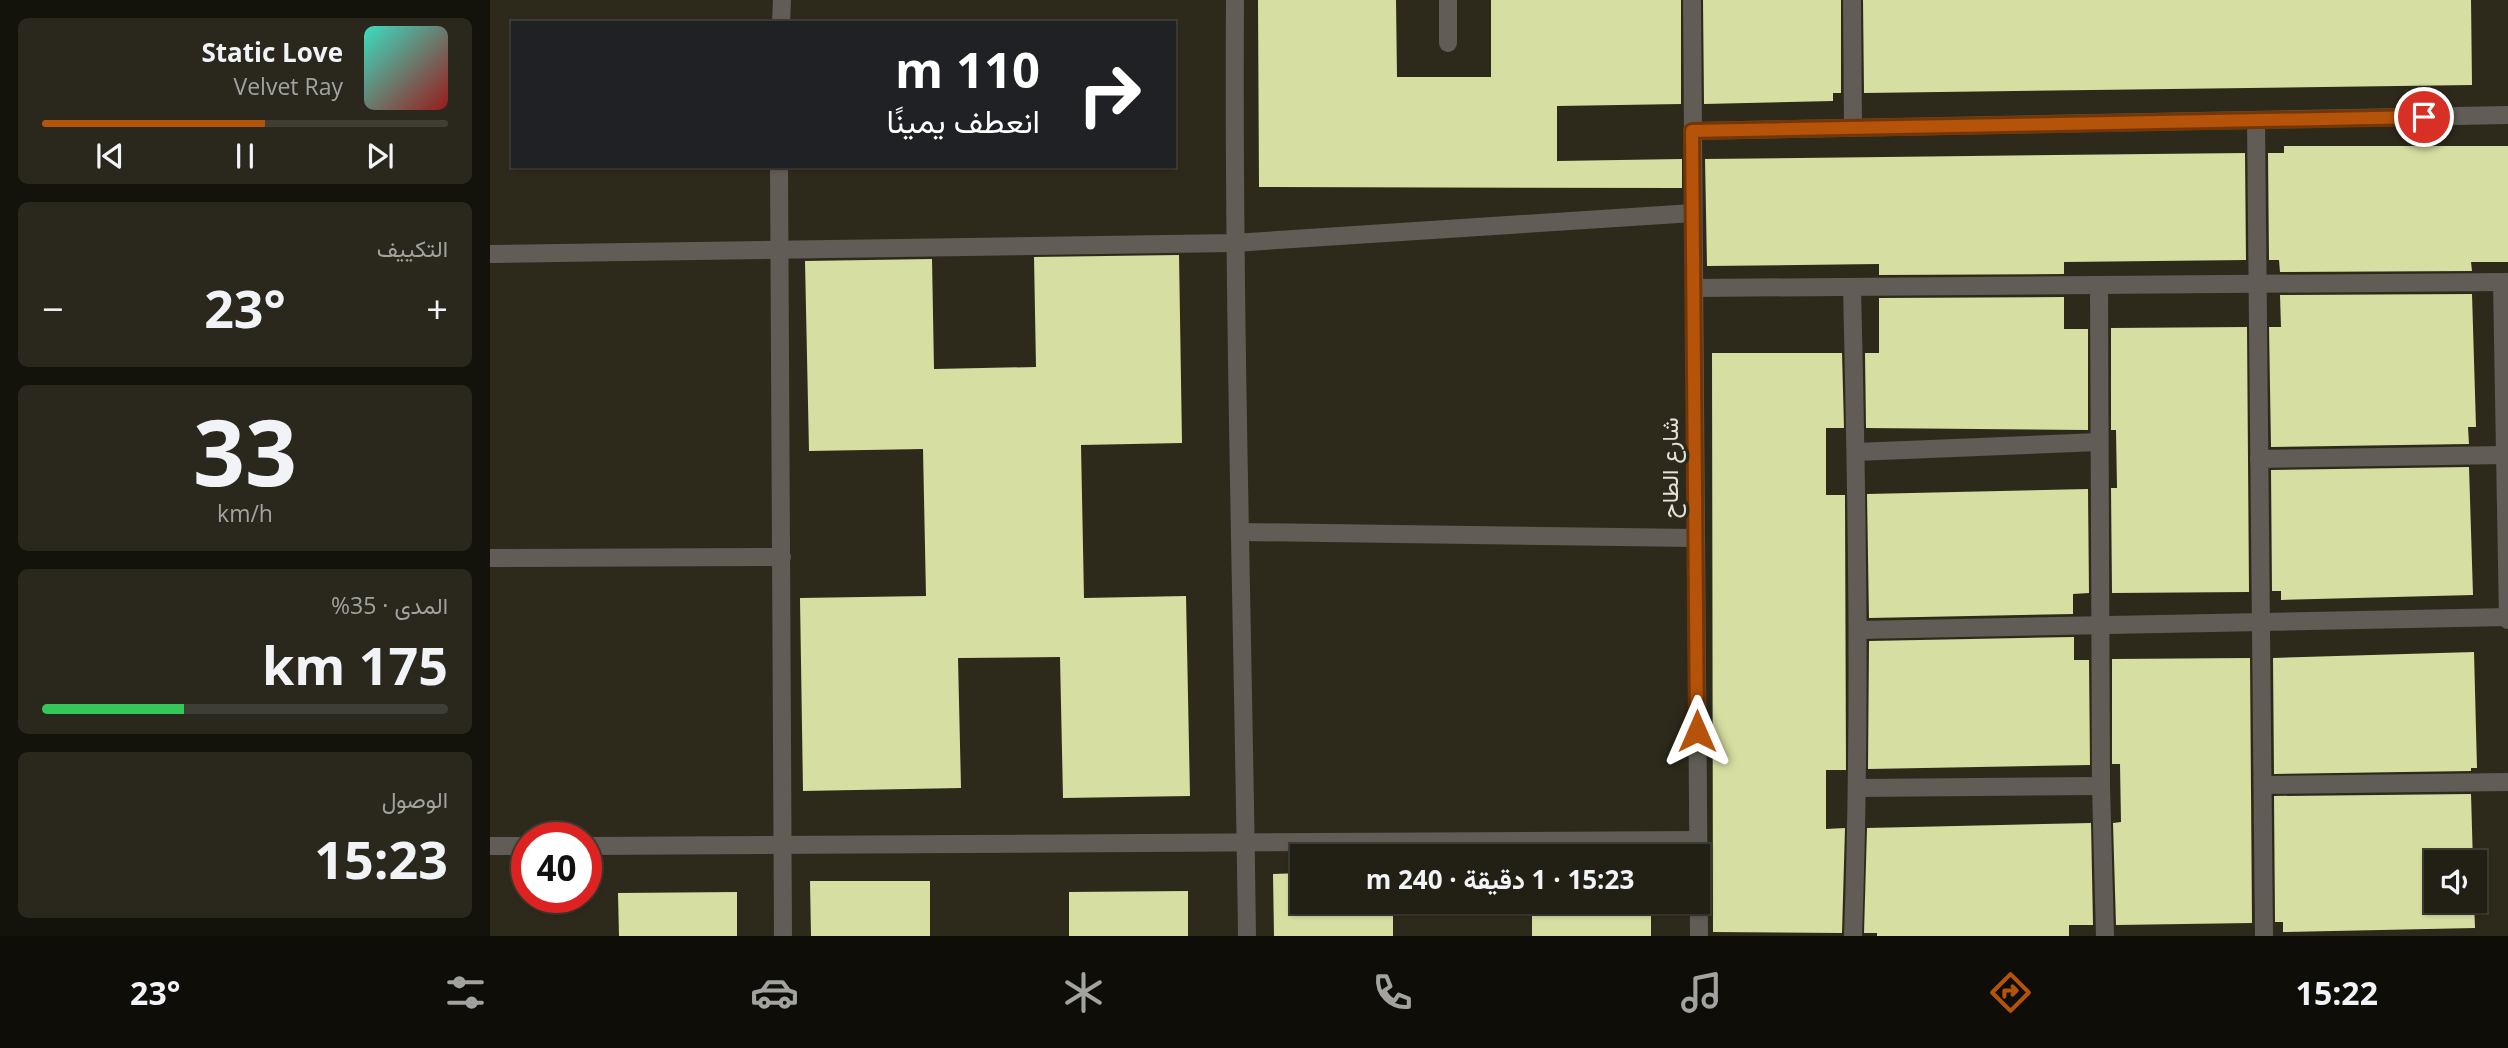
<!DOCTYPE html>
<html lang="ar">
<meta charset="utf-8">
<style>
body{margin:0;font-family:"Open Sans",Vazirmatn,sans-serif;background:#2a281d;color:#f1f3f6;direction:rtl;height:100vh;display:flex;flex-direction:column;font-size:26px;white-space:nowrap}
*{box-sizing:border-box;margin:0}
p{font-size:23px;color:#a2a3a0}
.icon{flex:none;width:38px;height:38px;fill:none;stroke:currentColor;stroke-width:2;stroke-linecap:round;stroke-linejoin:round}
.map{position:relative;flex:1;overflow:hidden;direction:ltr}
.panel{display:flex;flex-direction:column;gap:18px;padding:18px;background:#13120b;width:490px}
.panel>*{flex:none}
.guide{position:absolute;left:21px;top:21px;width:665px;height:147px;border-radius:0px;box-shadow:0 2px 5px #0004,0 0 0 2px #3f3e34;direction:rtl;background:#202124;color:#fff;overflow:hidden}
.controls{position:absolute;left:1934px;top:850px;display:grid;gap:14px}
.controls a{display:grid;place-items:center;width:63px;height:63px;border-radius:0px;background:#222014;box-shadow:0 2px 5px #0004,0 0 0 2px #3f3e34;font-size:35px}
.speed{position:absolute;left:21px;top:822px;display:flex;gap:14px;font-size:35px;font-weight:700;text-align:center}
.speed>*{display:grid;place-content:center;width:91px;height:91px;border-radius:50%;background:#222014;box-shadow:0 2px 5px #0004,0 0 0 2px #3f3e34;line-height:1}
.speed .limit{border:10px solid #d22;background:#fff;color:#111}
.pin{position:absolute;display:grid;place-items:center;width:60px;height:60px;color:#fff;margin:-30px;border:4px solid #fff;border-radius:50%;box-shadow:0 2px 7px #0007}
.me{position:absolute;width:77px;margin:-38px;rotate:0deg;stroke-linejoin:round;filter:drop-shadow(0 0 5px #0008)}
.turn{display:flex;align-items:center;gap:24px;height:147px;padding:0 21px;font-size:32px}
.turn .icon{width:91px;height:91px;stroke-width:2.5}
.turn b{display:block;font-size:49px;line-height:60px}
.big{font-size:52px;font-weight:700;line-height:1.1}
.panel .widget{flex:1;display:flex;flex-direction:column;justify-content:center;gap:10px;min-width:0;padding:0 24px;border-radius:10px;background:#2a281d}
.panel .dial{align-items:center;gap:0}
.dial b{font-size:91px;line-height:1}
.song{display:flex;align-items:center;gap:21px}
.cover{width:84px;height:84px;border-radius:10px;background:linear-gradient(135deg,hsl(170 70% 55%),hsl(0 70% 35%))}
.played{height:7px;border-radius:4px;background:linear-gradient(90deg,#b45309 55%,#3f3e34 55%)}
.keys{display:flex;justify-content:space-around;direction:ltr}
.heat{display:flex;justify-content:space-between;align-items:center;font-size:38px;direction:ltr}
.charge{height:10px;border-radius:5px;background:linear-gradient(90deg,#34c759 35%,#3f3e34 0)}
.trip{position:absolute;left:800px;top:844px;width:420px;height:70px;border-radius:0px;background:#222014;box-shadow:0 2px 5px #0004,0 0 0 2px #3f3e34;font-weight:700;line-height:70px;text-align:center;direction:rtl}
.dock{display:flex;height:112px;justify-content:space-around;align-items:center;background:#0e0d08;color:#a2a3a0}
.dock .icon{width:49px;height:49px}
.dock .active{color:#b45309}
.dock b{font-size:32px;color:#f1f3f6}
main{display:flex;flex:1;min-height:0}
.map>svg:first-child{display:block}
.building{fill:#d7dea2}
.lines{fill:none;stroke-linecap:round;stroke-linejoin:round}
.minor{stroke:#615c56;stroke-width:18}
.tertiary{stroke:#615c56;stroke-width:18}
.route-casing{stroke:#753606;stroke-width:18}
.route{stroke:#b45309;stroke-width:12}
.labels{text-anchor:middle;stroke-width:7;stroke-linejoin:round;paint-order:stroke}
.street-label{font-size:23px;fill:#e4e1d8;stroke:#2e2a1b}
</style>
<main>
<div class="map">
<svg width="2018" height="936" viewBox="0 0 2018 936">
<rect width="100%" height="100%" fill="#2e2a1b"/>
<g class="building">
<path d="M 768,0 L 906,0 L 907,77 L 1001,77 L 1001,0 L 1191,0 L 1191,104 L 1067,106 L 1067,161 L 1192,159 L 1192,188 L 769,187 Z"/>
<path d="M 1213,0 L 1351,0 L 1351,93 L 1343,93 L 1343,101 L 1214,104 Z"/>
<path d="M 1373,0 L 1981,0 L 1982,85 L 1374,93 Z"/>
<path d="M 1794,146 L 2018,146 L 2018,262 L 1981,262 L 1982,271 L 1790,272 L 1789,260 L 1779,260 L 1778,153 L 1794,153 Z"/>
<path d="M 1755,153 L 1756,260 L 1574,262 L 1574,274 L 1389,275 L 1389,264 L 1217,266 L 1215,159 Z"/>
<path d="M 689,255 L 692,443 L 591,445 L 594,598 L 696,596 L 700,796 L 573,798 L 570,657 L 468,658 L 471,788 L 313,791 L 310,598 L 436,596 L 433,449 L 319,451 L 315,261 L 442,259 L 444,369 L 546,367 L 544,257 Z"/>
<path d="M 1982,294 L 1986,427 L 1978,427 L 1979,444 L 1781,447 L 1779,327 L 1791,327 L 1790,295 Z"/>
<path d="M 1574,297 L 1574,329 L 1598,329 L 1598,430 L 1376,428 L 1375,353 L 1389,353 L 1389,298 Z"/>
<path d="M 1757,327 L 1759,592 L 1622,593 L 1621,488 L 1627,488 L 1626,430 L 1621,430 L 1621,328 Z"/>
<path d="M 1222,353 L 1352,353 L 1354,428 L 1336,428 L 1336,495 L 1355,495 L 1356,770 L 1336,770 L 1336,829 L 1355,828 L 1352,933 L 1223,932 Z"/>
<path d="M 1979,467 L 1983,595 L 1791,600 L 1791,591 L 1782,591 L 1781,470 Z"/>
<path d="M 1598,489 L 1599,593 L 1583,594 L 1583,614 L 1379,618 L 1377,494 Z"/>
<path d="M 1584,637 L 1584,660 L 1599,660 L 1600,765 L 1378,769 L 1379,641 Z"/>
<path d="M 1984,652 L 1987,768 L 1981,768 L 1981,771 L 1784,774 L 1783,658 Z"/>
<path d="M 1760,658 L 1762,923 L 1626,925 L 1623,823 L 1631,822 L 1630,764 L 1622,764 L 1622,659 Z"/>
<path d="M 1981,794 L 1983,863 L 1946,863 L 1946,901 L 1984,901 L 1985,928 L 1793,932 L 1793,922 L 1785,922 L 1784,796 Z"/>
<path d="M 1601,823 L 1603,925 L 1579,925 L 1579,936 L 1387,936 L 1387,933 L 1374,933 L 1377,828 Z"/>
<path d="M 812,873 L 812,901 L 903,901 L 903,936 L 784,936 L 783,874 Z"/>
<path d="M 320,881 L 440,881 L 440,936 L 321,936 Z"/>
<path d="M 698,891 L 698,936 L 579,936 L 579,892 Z"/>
<path d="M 247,892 L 247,936 L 129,936 L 128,893 Z"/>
<rect x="1042" y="901" width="119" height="35"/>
</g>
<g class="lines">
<g class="minor">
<path d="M 745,0 C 743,312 753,624 757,936"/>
<path d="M 1362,0 L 1363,128"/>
<path d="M 291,23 L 292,0"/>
<path d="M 958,43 L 958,0"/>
<path d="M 1766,120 L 1774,936"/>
<path d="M 1202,131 L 2018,115"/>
<path d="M 289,166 L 293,936"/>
<path d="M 0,254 L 743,243 L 1203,213"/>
<path d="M 2012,282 L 2018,620"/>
<path d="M 1609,285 L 1611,786 L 1615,936"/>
<path d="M 1362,287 C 1367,504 1371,719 1363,936"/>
<path d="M 1204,288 L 2018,282"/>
<path d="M 1366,452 L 1609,442"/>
<path d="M 1769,459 L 2015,455"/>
<path d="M 752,532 L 1205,538"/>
<path d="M 0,558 L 292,557"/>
<path d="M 1369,630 L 2018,617"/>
<path d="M 1773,785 L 2018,782"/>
<path d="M 1368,788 L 1611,786"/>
<path d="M 0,846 L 37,846"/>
<path d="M 96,846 L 1208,840"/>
</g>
<path class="tertiary" d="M 1202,0 L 1209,936"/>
</g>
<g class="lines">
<g class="route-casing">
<path id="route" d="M 1207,731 L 1202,131 L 1934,117"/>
</g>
<use href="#route" class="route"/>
</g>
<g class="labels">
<g class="street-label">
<text transform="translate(1180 468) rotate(-90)" y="8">شارع الطاح</text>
</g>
</g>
</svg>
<div class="controls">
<a><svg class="icon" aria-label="sound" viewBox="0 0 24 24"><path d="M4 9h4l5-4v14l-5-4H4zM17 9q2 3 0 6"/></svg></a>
</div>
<div class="speed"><div class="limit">40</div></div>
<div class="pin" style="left:1934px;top:117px;background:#d93025"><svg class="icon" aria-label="arrive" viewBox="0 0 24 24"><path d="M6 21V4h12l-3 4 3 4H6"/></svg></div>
<svg class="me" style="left:1207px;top:731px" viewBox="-20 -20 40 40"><path d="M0-17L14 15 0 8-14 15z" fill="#b45309" stroke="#fff" stroke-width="4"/></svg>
<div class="trip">15:23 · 1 دقيقة · 240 m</div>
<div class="guide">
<div class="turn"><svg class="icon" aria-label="right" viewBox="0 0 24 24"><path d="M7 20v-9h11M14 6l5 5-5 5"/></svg><div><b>110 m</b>انعطف يمينًا</div></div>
</div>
</div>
<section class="panel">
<div class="widget">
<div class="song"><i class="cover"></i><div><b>Static Love</b><p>Velvet Ray</p></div></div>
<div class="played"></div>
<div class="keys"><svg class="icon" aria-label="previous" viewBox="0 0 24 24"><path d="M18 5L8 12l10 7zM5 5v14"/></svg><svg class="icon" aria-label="pause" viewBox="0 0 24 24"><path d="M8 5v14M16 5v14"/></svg><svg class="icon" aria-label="next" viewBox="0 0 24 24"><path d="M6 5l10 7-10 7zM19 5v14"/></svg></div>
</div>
<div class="widget"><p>التكييف</p>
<div class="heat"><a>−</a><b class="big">23°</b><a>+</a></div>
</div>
<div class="widget dial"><b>33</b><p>km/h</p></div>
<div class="widget"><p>المدى · 35%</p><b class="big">175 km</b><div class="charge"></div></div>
<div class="widget"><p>الوصول</p><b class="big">15:23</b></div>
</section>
</main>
<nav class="dock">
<b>15:22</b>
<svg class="icon active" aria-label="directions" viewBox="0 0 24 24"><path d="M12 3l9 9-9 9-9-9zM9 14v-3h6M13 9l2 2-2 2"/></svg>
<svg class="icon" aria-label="music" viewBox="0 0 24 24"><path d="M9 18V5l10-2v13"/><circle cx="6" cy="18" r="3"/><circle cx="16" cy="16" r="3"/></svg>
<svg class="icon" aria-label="phone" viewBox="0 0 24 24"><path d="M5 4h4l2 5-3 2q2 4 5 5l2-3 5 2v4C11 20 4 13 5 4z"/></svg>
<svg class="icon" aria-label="climate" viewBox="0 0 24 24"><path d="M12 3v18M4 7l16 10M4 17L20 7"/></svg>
<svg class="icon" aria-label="car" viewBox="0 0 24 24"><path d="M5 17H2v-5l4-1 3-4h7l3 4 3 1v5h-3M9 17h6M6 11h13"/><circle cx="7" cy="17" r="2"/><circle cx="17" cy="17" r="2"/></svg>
<svg class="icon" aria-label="filters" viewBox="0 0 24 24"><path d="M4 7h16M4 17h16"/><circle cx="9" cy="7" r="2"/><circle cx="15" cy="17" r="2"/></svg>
<b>23°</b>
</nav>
